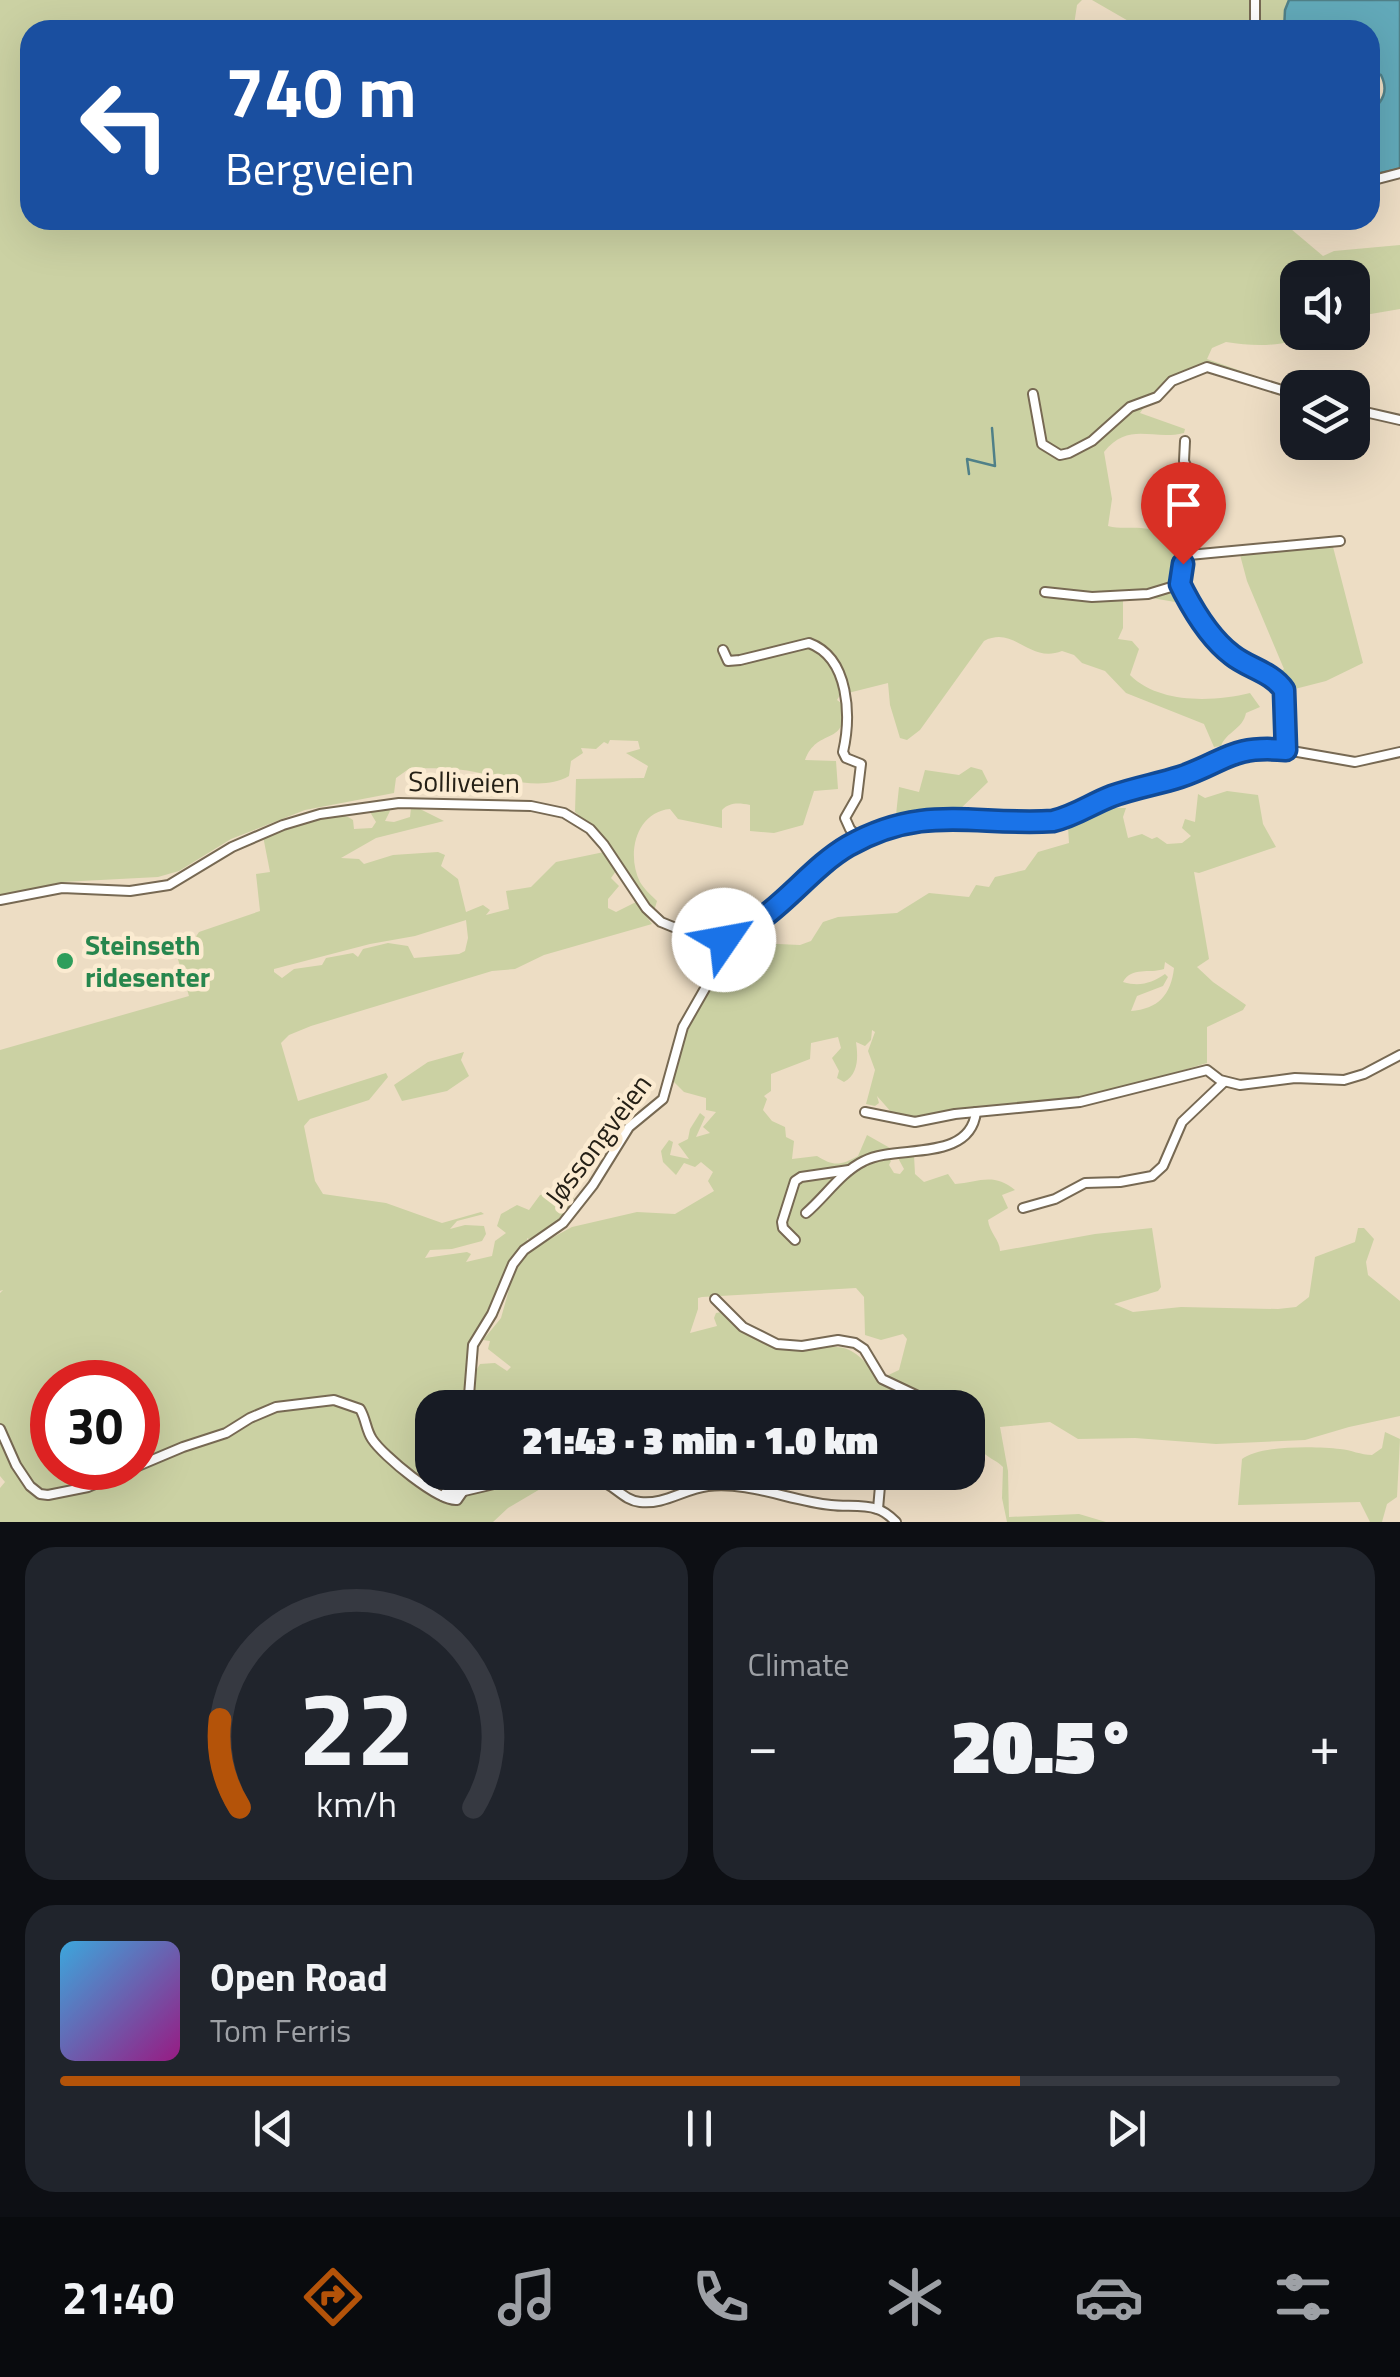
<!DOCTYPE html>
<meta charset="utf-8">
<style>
body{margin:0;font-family:"Titillium Web",sans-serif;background:#20242c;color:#f1f3f6;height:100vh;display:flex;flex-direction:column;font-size:38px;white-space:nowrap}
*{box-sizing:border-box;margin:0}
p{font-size:32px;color:#9ea1a6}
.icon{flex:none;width:55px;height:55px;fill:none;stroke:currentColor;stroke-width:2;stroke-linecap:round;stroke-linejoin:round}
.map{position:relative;height:1522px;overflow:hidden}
.side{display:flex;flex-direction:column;gap:25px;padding:25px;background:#0d0f14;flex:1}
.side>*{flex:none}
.guide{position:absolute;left:20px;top:20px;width:1360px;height:210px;border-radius:30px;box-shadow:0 10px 40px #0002;background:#1a4fa0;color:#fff;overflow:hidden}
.fabs{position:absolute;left:1280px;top:260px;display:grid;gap:20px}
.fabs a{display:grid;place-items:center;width:90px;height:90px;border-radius:20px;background:#171b24;box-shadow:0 10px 40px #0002;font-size:50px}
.speed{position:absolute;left:30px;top:1360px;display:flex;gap:20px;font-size:50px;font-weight:700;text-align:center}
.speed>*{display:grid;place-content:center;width:130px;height:130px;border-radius:50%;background:#171b24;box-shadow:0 10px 40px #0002;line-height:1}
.speed .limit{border:15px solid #d22;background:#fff;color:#111}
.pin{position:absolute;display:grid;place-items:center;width:85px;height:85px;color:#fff;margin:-102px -42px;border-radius:50% 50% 50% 0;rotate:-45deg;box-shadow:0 0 10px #0007}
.pin .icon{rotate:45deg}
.me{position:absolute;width:110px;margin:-55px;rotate:57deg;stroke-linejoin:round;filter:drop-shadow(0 0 8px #0008)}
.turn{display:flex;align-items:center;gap:35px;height:210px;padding:0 40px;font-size:45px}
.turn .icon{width:130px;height:130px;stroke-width:2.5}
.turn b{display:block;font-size:70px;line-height:85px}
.big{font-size:75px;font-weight:800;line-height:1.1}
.side .widget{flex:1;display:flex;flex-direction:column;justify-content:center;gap:15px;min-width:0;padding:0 35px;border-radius:30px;background:#20242c}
.side .dial{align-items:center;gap:0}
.dial svg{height:260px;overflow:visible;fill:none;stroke:#363941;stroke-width:7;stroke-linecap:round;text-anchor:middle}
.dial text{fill:#f1f3f6;stroke:none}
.song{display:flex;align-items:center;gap:30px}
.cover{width:120px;height:120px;border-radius:15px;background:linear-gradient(135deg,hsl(200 70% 55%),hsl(310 70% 35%))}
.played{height:10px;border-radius:5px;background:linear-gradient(90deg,#b45309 75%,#363941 75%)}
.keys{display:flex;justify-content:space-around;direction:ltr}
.heat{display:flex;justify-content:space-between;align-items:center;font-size:55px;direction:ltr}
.side .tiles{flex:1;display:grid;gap:25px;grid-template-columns:1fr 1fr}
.widget:last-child{grid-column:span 2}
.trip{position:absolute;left:415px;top:1390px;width:570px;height:100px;border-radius:30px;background:#171b24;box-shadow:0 10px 40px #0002;font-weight:800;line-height:100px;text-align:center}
.tab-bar{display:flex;height:160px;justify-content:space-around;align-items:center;background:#090b0e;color:#9ea1a6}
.tab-bar .icon{width:70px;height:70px}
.tab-bar .selected{color:#b45309}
.tab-bar b{font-size:45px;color:#f1f3f6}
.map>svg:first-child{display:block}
.green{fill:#cbd1a3;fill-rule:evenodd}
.water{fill:#62a9b9;stroke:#508088;stroke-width:2.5}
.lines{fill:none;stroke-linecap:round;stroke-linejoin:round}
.stream{stroke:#508088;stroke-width:2.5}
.minor-casing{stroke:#776953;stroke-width:12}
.minor{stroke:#fff;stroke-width:8}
.route-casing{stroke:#114b97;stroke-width:25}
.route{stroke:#1a73e8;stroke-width:18}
.leisure-dot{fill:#2e9e5b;stroke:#fbebd1;stroke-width:4}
.labels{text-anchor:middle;stroke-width:9;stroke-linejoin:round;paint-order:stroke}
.street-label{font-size:28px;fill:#252016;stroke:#fbebd1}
.leisure-label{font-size:28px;font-weight:bold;fill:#27864d;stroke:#fbebd1;text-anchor:start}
</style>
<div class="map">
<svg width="1400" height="1522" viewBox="0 0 1400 1522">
<rect width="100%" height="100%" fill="#edddc4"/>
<g class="green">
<path d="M 0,0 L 1082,0 L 1077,5 L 1074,25 L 1063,30 L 30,30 L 30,220 L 1275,220 L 1291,229 L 1323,256 L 1334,251 L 1400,245 L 1400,309 L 1353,317 L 1352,278 L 1298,278 L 1298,332 L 1316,333 C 1284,347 1258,347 1226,342 L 1212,348 L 1207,359 L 1297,391 L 1297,399 C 1244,390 1213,347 1163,390 C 1154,398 1146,404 1140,413 L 1185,429 L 1184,433 C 1152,441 1129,421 1104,452 L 1112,499 L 1108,526 C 1119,529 1130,527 1141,528 C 1177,530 1177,563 1181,591 L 1175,602 L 1123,593 L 1123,628 L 1118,639 L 1132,641 L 1139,649 L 1130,675 C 1159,704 1213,702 1250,693 L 1260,707 L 1246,713 C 1243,729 1226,732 1221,746 L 1214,747 L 1204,724 L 1126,693 L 1105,671 L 1082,663 L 1074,655 L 1062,651 C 1029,664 1015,625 984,641 L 920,730 L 907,740 L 900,738 L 890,705 L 888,683 L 840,695 L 837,700 L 844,705 C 846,748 818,726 805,760 L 836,761 L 838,789 L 814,791 L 803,825 L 774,833 L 750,831 L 750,805 C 739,803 730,802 722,810 L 722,828 L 678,819 L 670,809 C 636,812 626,854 640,882 C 644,889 651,895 657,901 L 654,911 L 600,835 L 575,812 L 576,779 L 644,778 L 648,766 L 626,753 L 640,749 L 638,741 L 610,740 L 608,744 L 604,742 L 596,749 L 581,748 L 583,753 L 571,761 L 569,776 C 541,792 504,778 475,772 C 454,767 431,769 410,768 L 396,778 L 394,793 L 305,810 L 231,839 L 179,871 L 158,877 L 62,882 L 0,896 Z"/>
<path d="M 1092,0 L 1289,0 L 1285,10 L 1284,30 L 1144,30 Z"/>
<path d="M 1332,543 L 1363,663 L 1326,681 L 1287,691 L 1275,676 L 1284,669 L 1247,581 L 1239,551 Z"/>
<path d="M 971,767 L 982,770 L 988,782 L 957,812 L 924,813 L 916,809 L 909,815 L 896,815 L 899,787 L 919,792 L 925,770 L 959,775 Z"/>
<path d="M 1227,791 L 1258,795 L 1263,824 L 1276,847 L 1199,873 L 1194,872 L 1209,959 L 1197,967 L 1213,982 L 1246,1005 L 1243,1010 L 1207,1027 L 1207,1063 L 1100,1095 L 1034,1103 L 1033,1100 L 1026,1106 L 907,1117 L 892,1113 L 877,1096 L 879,1103 L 875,1106 L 866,1104 L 875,1070 L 868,1051 L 875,1032 L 872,1030 L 871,1040 L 865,1046 L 856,1042 C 858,1056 859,1074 844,1082 L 837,1078 L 839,1071 L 832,1058 L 841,1048 L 838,1037 L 811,1043 L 810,1059 L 771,1074 L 771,1091 L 764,1096 L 767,1099 L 763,1110 L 772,1121 L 785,1127 L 786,1137 L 794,1141 L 792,1159 L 817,1156 C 833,1166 840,1166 858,1156 L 867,1135 L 890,1148 L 883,1152 L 891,1161 L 889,1165 L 894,1173 L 900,1174 L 904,1169 L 898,1158 L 914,1155 L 915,1174 L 924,1182 L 948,1174 L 955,1184 C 978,1182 994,1172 1015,1190 L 1002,1195 L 1008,1208 L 988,1220 C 989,1232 1000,1240 1000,1251 L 1095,1234 L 1152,1228 L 1161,1287 L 1158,1291 L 1114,1304 L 1133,1312 L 1181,1307 L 1278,1309 L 1296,1307 L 1309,1297 L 1315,1257 L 1355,1242 L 1358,1228 L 1364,1228 L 1374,1239 L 1366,1262 L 1368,1275 L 1400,1301 L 1400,1416 L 1349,1427 L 1305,1440 L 1216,1444 L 1135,1438 L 1078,1439 L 1050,1422 L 1000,1427 L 1008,1471 L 1009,1517 L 1079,1514 L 1106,1522 L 1007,1522 L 1002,1498 L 1003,1467 C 995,1459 987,1458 980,1449 L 981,1430 L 968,1433 L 968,1408 L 929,1407 L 919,1396 L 914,1408 L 432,1408 L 432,1472 L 703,1473 L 652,1485 L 614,1482 L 547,1485 L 508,1508 L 493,1522 L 0,1522 L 0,1488 L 5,1482 L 0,1476 L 0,1293 L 3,1290 L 0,1291 L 0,1050 L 189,996 L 174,946 L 193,941 L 199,932 L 260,911 L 256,874 L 270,872 L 263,836 C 287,829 332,804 353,820 L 354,829 L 372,828 L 376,822 L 370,812 L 388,808 L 390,811 L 385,821 L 394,822 L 410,817 L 411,808 L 416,807 L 444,821 L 376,838 L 341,858 L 359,859 L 364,864 L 393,855 L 438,852 L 445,855 L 441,866 L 458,879 L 466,912 L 483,905 L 490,910 L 486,915 L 509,909 L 506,891 L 531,887 L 556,862 L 604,852 L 616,871 L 611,878 L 619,886 L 608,899 L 608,908 L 616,912 L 636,902 L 652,924 L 544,955 L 515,969 L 492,971 L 311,1026 L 289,1035 L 281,1043 L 298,1101 L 386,1073 L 388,1077 L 369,1100 L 310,1119 L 304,1126 L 315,1181 L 323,1194 L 386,1203 L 442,1223 L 481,1212 L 484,1214 L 457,1221 L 450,1229 L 465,1225 L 484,1226 L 486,1234 L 482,1241 L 452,1249 L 430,1250 L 425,1258 L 467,1252 L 471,1254 L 466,1262 L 492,1256 L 495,1241 L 506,1233 L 497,1226 L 501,1214 L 517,1205 L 529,1210 L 540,1195 L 551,1192 L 558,1200 L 564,1194 L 574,1198 L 564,1216 L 532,1241 L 527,1238 L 528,1244 L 509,1262 L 488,1313 L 476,1332 L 467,1359 L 466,1395 L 477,1347 L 474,1366 L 477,1369 L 480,1364 L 495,1363 L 507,1371 L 511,1367 L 488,1349 L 490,1341 L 483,1340 L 501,1318 L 515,1268 L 522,1256 L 535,1247 L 572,1227 L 637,1212 L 675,1214 L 714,1191 L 708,1181 L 713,1172 L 701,1162 L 695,1167 L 684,1163 L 676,1175 L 663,1162 L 661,1151 L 669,1140 L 673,1142 L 670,1155 L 689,1159 L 678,1144 L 688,1139 L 690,1129 L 700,1113 L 705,1117 L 696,1137 L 710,1133 L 703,1127 L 716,1112 L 706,1110 L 706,1098 L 684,1092 L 673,1081 L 688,1022 L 724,951 L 734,947 L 734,942 L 800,945 L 811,941 L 823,922 L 838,917 L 897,913 L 929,893 L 969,897 L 976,885 L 989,887 L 995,877 L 1025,870 L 1038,852 L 1069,843 L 1068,827 L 1107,808 L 1126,808 L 1123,817 L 1128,838 L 1142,834 L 1152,839 L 1157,837 L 1167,844 L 1182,843 L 1191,836 L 1182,828 L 1185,819 L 1195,822 L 1198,794 L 1205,798 ZM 466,920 L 468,938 L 465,951 L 459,954 L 414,958 L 408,946 L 388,943 L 363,949 L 358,957 L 353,953 L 326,958 L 322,965 L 294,969 L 282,978 L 274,972 L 274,969 L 370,944 L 415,936 ZM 1165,962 L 1174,968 C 1171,995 1158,1009 1131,1011 L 1137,996 L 1163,986 L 1168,977 L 1165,974 C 1152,983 1140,987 1123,982 C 1132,966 1149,974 1164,969 ZM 856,1288 L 864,1297 L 865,1335 L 881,1340 L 903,1334 L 907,1339 L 899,1370 L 880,1379 C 842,1332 842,1353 791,1346 C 765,1343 743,1325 721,1312 L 716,1313 L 714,1318 L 717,1326 L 690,1333 L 698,1309 L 698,1298 L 702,1297 ZM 52,1382 L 138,1382 L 138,1468 L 52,1468 Z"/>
<path d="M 464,1052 L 461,1060 L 469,1076 L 447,1091 L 402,1101 L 394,1085 L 428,1062 Z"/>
<path d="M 1385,1432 L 1400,1439 L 1397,1497 L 1387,1504 L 1382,1522 L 1370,1522 L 1360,1502 L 1238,1505 L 1242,1459 C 1261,1445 1316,1446 1340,1449 C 1351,1450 1361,1455 1372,1455 L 1382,1448 Z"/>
</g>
<path class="water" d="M 1289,0 L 1400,0 L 1400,169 L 1370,175 L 1370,113 C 1383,101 1389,91 1381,75 L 1370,71 L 1370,30 L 1284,30 L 1285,10 Z"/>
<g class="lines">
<path class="stream" d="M 969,474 L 967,459 L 995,466 L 992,428"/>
<g class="minor-casing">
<g id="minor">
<path d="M 1255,30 L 1255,0"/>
<path d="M 1370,181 L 1400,173"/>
<path d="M 1033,394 L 1042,444 L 1060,455 L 1069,453 L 1092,441 L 1130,407 L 1157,397 L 1172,381 L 1207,367 L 1298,395"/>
<path d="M 1352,409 L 1400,420"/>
<path d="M 1185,441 L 1184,461 L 1202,503 L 1194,542 L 1183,565 L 1181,584 L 1188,600 L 1228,652 L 1280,683 L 1285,699 L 1286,750"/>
<path d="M 1189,555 L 1340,541"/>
<path d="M 1045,592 L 1092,597 L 1148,594 L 1181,584"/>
<path d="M 723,650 L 728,661 L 740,660 L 809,643 C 850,658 851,717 843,752 L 846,758 L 861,764 L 857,797 L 845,818 L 850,829 L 861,840"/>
<path d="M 0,900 L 62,888 L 130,891 L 169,885 L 232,847 L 283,825 L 320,814 L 399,803 L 531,806 L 564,813 L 590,829 L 604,845 L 646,908 L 661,922 L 688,933 L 724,937 L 752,924 L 832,856 L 901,823 L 931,818 L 1053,821 L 1114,795 L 1183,776 L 1241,750 L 1286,750 L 1355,762 L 1400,752"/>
<path d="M 865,1112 L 915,1122 L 955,1114 L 1080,1102 L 1207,1070 L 1220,1080 L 1240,1085 L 1295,1078 L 1344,1080 L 1364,1074 L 1400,1055"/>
<path d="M 1023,1208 L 1055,1199 L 1085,1183 L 1120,1182 L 1152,1176 L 1163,1166 L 1182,1122 L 1224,1082"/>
<path d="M 806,1213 C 825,1197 841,1172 864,1161 C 897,1144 970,1163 976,1112"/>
<path d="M 795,1240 L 783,1228 L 782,1222 L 795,1181 L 801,1177 L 849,1170"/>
<path d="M 715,1299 L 743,1327 L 777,1344 L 802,1346 L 838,1340 L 855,1343 L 864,1349 L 882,1379 L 920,1397 L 921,1408"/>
<path d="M 468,1408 L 473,1345 L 492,1314 L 513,1264 L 524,1250 L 563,1223 L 593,1185 L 629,1127 L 663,1099 L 683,1027 L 707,985 L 723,946 L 724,937"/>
<path d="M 0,1429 L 16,1465 L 30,1486 L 40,1494 L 48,1495 L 88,1487 L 183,1447 L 226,1433 L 250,1418 L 276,1407 L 334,1400 L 360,1409 C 366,1419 366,1430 372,1439 C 383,1456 439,1502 457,1500 L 464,1490"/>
<path d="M 443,1496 L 494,1484 L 600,1481 C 615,1485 623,1500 640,1502 C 664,1505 684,1489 708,1486 C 748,1481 791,1501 831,1505 C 845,1507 863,1504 877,1509 C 884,1511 891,1517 896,1522"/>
<path d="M 443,1496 L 460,1472"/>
<path d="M 878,1509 L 880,1486 L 890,1472"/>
</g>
</g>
<use href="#minor" class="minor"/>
</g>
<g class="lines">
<g class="route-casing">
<path id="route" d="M 724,940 L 724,937 C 773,924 805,871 848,846 C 924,803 974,826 1053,821 C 1075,816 1091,804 1112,796 C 1134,788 1158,784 1180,777 C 1227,761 1230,745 1286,750 L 1284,690 C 1272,672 1248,668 1232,655 C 1212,640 1195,613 1184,592 L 1180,584 L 1183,564"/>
</g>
<use href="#route" class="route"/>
</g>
<circle class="leisure-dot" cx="65" cy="961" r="10"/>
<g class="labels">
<g class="street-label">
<text transform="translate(464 782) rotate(1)" y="10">Solliveien</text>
<text transform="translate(598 1140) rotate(-53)" y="10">Jøssongveien</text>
</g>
<g class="leisure-label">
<text x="85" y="955">Steinseth<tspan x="85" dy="32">ridesenter</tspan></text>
</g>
</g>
</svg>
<div class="fabs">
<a><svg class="icon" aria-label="sound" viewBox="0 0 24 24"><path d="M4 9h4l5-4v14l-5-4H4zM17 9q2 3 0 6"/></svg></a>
<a><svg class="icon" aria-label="layers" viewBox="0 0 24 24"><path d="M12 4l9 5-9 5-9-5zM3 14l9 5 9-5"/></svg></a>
</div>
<div class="speed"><div class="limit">30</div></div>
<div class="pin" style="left:1183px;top:564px;background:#d93025"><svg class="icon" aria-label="arrive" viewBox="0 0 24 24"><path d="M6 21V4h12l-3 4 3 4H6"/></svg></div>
<svg class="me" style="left:724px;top:940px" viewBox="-20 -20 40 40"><circle r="19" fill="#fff"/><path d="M0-13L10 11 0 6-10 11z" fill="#1a73e8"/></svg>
<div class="trip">21:43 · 3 min · 1.0 km</div>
<div class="guide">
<div class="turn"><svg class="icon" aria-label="left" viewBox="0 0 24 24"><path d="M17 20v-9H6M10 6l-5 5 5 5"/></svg><div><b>740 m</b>Bergveien</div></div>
</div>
</div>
<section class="side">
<div class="tiles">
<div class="widget dial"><svg viewBox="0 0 100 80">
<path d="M14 69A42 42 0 1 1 86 69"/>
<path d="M14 69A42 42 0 0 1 8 42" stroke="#b45309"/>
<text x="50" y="56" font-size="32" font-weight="700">22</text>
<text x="50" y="72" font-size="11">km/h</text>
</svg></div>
<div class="widget"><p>Climate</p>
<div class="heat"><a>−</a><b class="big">20.5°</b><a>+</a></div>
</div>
<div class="widget">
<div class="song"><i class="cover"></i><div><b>Open Road</b><p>Tom Ferris</p></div></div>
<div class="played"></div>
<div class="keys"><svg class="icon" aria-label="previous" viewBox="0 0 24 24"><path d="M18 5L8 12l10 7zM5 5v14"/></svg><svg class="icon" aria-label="pause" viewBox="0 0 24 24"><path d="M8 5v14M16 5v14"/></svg><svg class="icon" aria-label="next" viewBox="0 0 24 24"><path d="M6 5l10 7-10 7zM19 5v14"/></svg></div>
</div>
</div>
</section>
<nav class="tab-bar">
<b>21:40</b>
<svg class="icon selected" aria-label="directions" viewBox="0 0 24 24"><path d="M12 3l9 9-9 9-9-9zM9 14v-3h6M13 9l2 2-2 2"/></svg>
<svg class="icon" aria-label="music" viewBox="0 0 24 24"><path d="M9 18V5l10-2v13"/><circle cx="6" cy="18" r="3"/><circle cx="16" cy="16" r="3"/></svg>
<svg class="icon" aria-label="phone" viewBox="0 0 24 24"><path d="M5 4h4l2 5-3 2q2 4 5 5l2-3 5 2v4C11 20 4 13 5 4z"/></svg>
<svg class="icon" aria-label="climate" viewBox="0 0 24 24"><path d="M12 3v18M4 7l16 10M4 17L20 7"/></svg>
<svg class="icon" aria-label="car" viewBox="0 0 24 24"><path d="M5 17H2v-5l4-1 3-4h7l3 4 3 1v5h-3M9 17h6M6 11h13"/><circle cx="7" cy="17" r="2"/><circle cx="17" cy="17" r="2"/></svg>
<svg class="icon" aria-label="filters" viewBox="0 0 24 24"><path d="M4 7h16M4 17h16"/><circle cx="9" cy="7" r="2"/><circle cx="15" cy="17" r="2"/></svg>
</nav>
